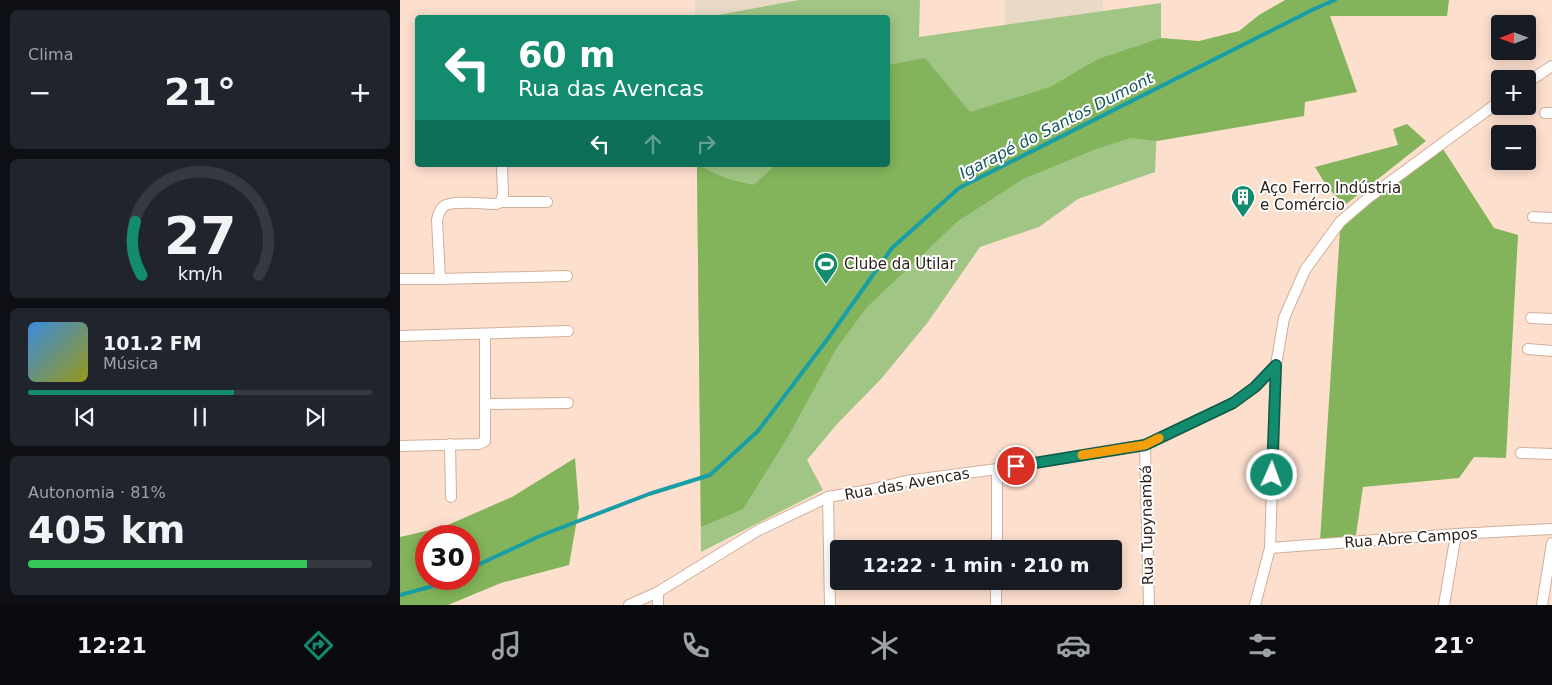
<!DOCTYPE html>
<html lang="pt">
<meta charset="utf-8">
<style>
body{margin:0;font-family:"DejaVu Sans",sans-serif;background:#20242c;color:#f1f3f6;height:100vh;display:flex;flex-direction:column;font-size:19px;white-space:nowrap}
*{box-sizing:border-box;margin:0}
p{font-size:16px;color:#9ea1a6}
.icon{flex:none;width:28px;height:28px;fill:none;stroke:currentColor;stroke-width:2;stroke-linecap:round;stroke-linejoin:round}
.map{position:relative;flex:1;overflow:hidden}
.sheet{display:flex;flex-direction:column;gap:10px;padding:10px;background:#0d0f14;width:400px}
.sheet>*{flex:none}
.hud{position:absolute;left:15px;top:15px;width:475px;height:152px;border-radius:5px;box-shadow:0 2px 12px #0003;background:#128b6f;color:#fff;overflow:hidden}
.needle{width:32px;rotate:269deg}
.controls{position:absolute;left:1091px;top:15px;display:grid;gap:10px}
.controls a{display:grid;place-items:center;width:45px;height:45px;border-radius:5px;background:#171b24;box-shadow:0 2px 12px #0003;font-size:25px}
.speed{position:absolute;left:15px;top:525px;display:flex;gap:10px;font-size:25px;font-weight:700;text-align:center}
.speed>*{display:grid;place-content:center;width:65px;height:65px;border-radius:50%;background:#171b24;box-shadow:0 2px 12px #0003;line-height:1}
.speed .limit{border:8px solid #d22;background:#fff;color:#111}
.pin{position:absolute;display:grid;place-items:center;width:42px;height:42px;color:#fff;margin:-21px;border:2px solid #fff;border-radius:50%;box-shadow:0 1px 5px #0007}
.me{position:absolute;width:55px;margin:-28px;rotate:2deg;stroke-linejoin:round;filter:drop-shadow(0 0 4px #0008)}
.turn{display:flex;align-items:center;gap:18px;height:105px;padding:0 20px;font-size:22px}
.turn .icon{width:65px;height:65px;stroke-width:2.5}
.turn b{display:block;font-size:35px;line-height:42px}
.lanes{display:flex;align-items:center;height:48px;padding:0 20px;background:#0003;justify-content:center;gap:25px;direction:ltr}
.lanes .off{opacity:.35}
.big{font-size:38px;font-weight:700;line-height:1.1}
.sheet .tile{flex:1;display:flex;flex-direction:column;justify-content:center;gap:8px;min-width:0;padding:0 18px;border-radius:8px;background:#20242c}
.sheet .dial{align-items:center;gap:0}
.dial svg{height:130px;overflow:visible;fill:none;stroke:#363941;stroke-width:7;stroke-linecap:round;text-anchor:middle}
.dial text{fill:#f1f3f6;stroke:none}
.song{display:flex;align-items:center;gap:15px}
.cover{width:60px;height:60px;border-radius:8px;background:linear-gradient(135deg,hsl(210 70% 55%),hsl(60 70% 35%))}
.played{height:5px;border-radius:2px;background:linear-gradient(90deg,#128b6f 60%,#363941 60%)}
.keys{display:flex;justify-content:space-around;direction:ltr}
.heat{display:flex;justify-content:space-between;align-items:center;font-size:28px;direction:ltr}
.charge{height:8px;border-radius:4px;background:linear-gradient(90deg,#34c759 81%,#363941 0)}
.trip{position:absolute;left:430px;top:540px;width:292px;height:50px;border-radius:5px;background:#171b24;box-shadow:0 2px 12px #0003;font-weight:700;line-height:50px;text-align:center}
.menu{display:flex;height:80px;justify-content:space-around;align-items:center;background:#090b0e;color:#9ea1a6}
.menu .icon{width:35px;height:35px}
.menu .active{color:#128b6f}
.menu b{font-size:22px;color:#f1f3f6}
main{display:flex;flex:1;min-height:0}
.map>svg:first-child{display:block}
.commercial{fill:#e9d9c7}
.green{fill:#a1c585}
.forest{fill:#83b45b;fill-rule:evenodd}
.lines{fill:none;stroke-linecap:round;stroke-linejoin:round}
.stream{stroke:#199da6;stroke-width:4}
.street-casing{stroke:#d1af9a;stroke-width:12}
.street{stroke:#fff;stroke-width:10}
.route-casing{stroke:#0c5a48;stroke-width:12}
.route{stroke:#128b6f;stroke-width:9}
.slow{stroke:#f59e0b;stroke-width:9}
.labels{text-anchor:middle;stroke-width:4;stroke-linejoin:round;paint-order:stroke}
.poi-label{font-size:15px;fill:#2b1e16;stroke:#fff;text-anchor:start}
.street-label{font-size:15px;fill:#2b1e16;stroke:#fff}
.water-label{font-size:16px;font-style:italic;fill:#16585d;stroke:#fff}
</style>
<main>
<section class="sheet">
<div class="tile"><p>Clima</p>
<div class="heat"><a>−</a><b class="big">21°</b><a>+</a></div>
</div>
<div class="tile dial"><svg viewBox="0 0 100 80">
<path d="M14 69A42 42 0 1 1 86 69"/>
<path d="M14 69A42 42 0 0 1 10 36" stroke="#128b6f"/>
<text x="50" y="56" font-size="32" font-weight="700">27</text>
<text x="50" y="72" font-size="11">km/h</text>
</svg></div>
<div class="tile">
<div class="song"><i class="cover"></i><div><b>101.2 FM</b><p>Música</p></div></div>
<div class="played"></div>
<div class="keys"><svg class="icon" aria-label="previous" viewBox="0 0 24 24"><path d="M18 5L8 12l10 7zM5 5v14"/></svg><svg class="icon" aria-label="pause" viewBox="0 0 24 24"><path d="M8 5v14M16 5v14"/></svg><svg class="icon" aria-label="next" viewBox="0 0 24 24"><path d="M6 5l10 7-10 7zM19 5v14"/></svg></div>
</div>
<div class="tile"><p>Autonomia · 81%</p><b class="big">405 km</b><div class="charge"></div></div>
</section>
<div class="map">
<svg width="1152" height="605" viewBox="0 0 1152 605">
<rect width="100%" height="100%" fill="#fddfce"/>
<g class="commercial">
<path d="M 295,0 L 399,0 L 307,18 L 295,17 Z"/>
<path d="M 605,0 L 703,0 L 703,12 L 605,26 Z"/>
</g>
<path class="green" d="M 399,0 L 520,0 L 519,37 L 761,3 L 761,38 L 755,172 L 678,199 L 639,227 L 580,247 L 528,322 L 481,379 L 438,423 L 407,460 L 423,490 L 301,552 L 297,165 L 488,165 L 488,18 L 307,17 Z"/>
<g class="forest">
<path d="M 885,0 L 1049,0 L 1047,16 L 930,16 L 957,92 L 905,102 L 904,116 L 757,141 L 731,138 L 696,149 L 623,179 L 558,221 L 467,307 L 436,349 L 389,435 L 343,509 L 301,527 L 297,165 L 325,178 L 353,185 L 376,165 L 488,165 L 488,65 L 525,58 L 570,112 L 650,87 L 698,59 L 761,38 L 799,41 L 839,31 L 859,15 Z"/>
<path d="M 1007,124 L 1026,141 L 945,205 L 928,188 L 915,167 L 998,145 L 993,129 Z"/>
<path d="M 1043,149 L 1094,228 L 1118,235 L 1106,458 L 1074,457 L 1059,478 L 963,487 L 956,535 L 920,541 L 940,230 L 960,206 Z"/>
<path d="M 175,458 L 179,508 L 169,565 L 101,583 L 48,605 L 0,605 L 0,537 L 43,527 L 112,497 ZM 26,536 L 69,536 L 69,579 L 26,579 Z"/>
</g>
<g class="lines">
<g class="stream">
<path d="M 69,569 L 142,535 L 249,494 L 310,475 L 358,431 L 429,337 L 492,248 L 559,188 L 914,9 L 935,0"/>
<path d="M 0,595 L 33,586 L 49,579"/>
</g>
<g class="street-casing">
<g id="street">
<path d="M 1128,82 L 1152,66"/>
<path d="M 1145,113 L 1152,113"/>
<path d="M 102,165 L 103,194 L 101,202 L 96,204 C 85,204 53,200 44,206 C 39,210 38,215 37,220 L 40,279 L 167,276"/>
<path d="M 101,202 L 147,202"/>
<path d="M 1133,217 L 1152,218"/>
<path d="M 0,279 L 40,279"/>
<path d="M 1131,318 L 1152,319"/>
<path d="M 0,336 L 168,331"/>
<path d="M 1128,349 L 1152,351"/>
<path d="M 86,404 L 168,403"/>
<path d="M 50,444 L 51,497"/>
<path d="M 745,445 L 749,605"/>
<path d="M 0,446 L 79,444 L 85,441 L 85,334"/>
<path d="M 1121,453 L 1152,454"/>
<path d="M 428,497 L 430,605"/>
<path d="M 870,548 L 1056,534 L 1152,529"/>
<path d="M 597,549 L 597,469"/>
<path d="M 258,592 L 258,605"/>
<path d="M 229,605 L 258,592 L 357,531 L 428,497 L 469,490 L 506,481 L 597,469 L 745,445 L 833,403 L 855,387 L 876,365"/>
<path d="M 596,605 L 596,581"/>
<path d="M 855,605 L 870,548 L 876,365 L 884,318 L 905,270 L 940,222 L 968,198 L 1100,101"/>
<path d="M 1044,605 L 1056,534"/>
<path d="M 1142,605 L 1152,543"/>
</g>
</g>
<use href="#street" class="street"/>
</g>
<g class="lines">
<g class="route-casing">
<path id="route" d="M 616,466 L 745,445 L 833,403 L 855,387 L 876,365 L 872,475"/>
</g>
<use href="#route" class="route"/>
<path class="slow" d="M 682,455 L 745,445 L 759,438"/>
</g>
<defs>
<g id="building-pin" transform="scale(1.25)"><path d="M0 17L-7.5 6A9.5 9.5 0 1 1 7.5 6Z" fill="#128b6f" stroke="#fff"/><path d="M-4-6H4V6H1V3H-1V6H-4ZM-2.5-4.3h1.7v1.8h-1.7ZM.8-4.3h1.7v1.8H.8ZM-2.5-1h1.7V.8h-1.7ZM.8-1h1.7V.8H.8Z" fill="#fff"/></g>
<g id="stadium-pin" transform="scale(1.25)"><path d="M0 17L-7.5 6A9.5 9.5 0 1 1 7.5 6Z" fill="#128b6f" stroke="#fff"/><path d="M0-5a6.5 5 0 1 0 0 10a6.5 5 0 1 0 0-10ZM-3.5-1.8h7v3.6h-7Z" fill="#fff"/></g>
</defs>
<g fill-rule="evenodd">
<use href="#building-pin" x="843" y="197"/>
<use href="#stadium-pin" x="426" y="264"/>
</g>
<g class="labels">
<g class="poi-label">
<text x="860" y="193">Aço Ferro Indústria<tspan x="860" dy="17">e Comércio</tspan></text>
<text x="444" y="269">Clube da Utilar</text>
</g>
<g class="street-label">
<text transform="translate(507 484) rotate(-10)" y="5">Rua das Avencas</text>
<text transform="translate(747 525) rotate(-91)" y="5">Rua Tupynambá</text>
<text transform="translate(1011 538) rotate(-4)" y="5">Rua Abre Campos</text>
</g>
<g class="water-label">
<text transform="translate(656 125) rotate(-27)" y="6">Igarapé do Santos Dumont</text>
</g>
</g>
</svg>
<div class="controls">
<a><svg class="needle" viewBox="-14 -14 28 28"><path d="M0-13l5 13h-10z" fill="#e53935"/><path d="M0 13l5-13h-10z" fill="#9ea1a6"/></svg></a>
<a>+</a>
<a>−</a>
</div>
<div class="speed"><div class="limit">30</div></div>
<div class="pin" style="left:616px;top:466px;background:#d93025"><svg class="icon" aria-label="arrive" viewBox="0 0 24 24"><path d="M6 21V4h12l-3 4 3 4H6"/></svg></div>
<svg class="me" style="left:872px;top:475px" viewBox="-20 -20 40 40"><circle r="17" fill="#128b6f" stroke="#fff" stroke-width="3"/><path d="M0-11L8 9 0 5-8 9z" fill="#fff"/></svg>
<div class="trip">12:22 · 1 min · 210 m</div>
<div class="hud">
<div class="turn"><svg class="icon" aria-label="left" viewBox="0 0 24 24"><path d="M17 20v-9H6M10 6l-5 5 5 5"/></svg><div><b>60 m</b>Rua das Avencas</div></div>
<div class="lanes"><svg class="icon" aria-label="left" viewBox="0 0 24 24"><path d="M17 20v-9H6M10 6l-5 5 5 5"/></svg><svg class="icon off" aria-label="ahead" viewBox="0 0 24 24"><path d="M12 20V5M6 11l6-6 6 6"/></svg><svg class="icon off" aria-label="right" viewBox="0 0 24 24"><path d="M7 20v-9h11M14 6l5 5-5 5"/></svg></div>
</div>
</div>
</main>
<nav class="menu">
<b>12:21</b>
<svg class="icon active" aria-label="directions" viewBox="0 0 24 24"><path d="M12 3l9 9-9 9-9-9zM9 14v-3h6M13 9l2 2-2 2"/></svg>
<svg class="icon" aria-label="music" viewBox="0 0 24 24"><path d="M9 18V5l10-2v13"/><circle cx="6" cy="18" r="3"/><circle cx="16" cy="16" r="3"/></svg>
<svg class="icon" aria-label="phone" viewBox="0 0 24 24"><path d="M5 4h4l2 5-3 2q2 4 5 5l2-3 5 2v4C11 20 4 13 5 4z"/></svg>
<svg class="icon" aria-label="climate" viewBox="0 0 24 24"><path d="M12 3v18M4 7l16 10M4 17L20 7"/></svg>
<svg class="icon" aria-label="car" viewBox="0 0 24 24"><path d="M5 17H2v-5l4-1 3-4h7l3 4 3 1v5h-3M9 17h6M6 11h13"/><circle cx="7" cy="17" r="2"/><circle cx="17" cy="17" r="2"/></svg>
<svg class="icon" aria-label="filters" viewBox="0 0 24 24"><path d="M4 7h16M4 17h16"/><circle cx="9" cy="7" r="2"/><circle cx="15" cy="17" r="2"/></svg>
<b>21°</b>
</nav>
